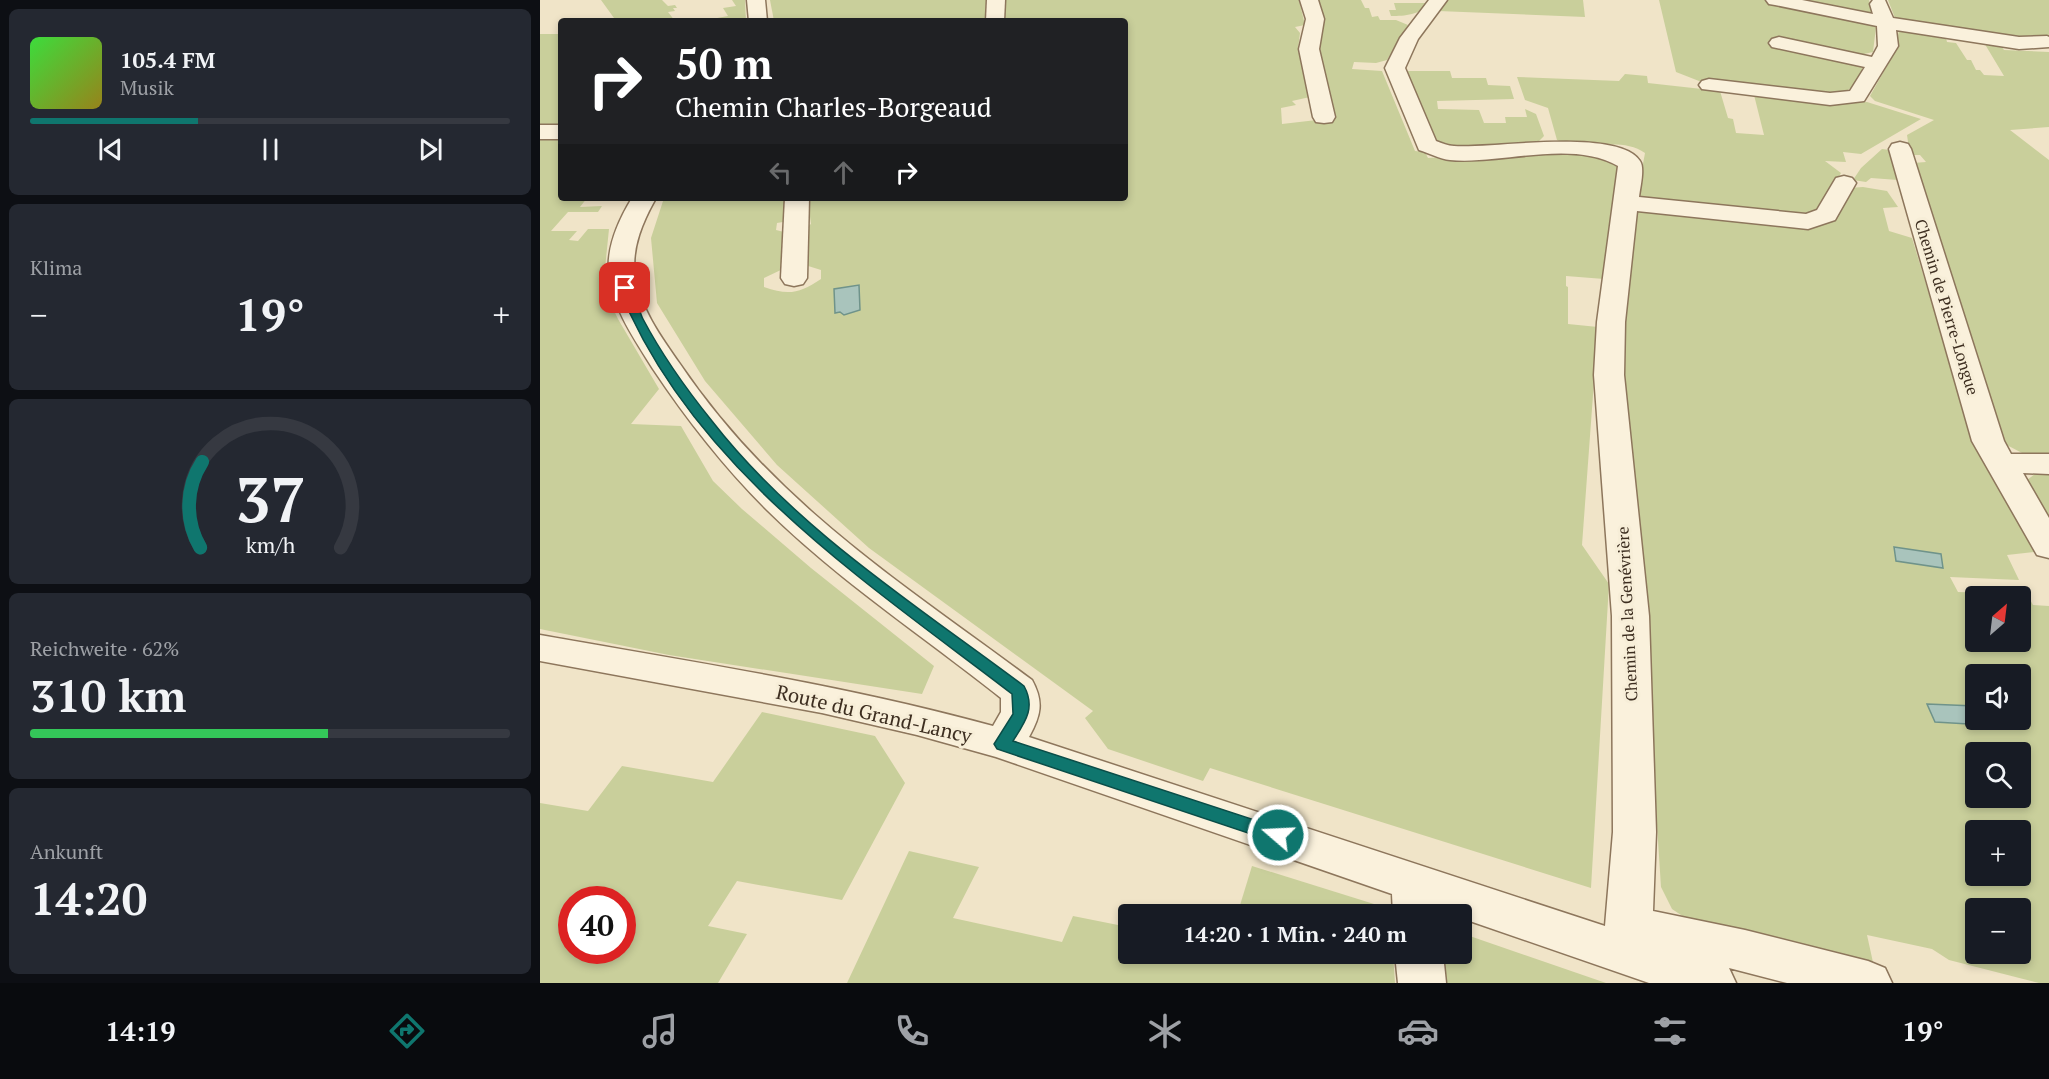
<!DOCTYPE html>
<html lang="de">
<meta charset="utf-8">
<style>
body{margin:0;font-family:"PT Serif",serif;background:#242831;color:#f1f3f6;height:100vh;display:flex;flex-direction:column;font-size:22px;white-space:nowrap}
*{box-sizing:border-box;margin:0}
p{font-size:20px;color:#9ea1a6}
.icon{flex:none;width:33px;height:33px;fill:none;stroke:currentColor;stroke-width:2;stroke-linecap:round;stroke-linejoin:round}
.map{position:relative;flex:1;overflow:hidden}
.details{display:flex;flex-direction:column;gap:9px;padding:9px;background:#0d0f14;width:540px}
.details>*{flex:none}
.top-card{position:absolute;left:18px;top:18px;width:570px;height:183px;border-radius:6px;box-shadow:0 3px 9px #0003;background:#202124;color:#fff;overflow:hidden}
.needle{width:39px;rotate:28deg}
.fabs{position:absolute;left:1425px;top:586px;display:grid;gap:12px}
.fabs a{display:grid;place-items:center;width:66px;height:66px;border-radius:6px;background:#171b24;box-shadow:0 3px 9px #0003;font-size:30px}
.speed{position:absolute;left:18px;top:886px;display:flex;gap:12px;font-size:30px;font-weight:700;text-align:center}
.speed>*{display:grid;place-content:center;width:78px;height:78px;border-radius:50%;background:#171b24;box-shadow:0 3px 9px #0003;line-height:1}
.speed .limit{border:9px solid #d22;background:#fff;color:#111}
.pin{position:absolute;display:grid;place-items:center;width:51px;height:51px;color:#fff;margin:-26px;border-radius:12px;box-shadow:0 3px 9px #0006}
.me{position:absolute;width:66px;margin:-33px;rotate:289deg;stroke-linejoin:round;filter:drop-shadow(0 0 4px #0008)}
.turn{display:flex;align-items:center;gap:21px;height:126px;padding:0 18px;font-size:27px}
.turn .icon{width:78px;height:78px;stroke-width:2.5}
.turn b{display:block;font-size:42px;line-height:51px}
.lanes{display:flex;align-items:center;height:57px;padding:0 18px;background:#0003;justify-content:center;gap:30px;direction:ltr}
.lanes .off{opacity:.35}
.big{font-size:45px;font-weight:800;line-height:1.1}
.details .card{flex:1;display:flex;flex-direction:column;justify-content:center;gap:9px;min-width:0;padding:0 21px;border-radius:9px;background:#242831}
.details .dial{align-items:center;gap:0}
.dial svg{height:156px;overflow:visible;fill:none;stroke:#363941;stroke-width:7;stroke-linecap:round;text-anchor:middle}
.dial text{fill:#f1f3f6;stroke:none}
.song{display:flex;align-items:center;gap:18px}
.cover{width:72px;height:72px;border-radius:9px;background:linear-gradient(135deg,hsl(120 70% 55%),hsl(50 70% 35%))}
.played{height:6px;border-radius:3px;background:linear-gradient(90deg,#0f766e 35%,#363941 35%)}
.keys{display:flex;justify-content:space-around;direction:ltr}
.heat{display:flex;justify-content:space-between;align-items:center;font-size:33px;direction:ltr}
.charge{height:9px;border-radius:4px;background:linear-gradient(90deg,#34c759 62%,#363941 0)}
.trip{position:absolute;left:578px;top:904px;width:354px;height:60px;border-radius:6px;background:#171b24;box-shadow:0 3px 9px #0003;font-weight:800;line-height:60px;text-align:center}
.tab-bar{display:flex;height:96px;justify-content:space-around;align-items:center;background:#090b0e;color:#9ea1a6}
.tab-bar .icon{width:42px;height:42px}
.tab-bar .active{color:#0f766e}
.tab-bar b{font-size:27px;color:#f1f3f6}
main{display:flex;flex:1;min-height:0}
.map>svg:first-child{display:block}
.green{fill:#c9cf9b;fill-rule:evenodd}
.water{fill:#a9c4bc;stroke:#6f938a;stroke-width:1.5}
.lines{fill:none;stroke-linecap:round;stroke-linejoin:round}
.minor-casing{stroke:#8d765c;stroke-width:3}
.minor{fill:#faf1dc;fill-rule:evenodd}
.route{fill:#0f766e;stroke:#0a4d48;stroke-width:1.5}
.labels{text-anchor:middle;stroke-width:6;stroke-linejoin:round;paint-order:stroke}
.street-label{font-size:16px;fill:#3d2e20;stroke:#f7eed8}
.near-street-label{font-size:20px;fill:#3d2e20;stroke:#f7eed8}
</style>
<main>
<section class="details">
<div class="card">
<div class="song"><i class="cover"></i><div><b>105.4 FM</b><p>Musik</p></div></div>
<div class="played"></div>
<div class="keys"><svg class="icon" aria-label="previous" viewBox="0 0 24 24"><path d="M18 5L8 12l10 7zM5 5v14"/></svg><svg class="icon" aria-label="pause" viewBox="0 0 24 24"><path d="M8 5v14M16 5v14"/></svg><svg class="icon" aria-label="next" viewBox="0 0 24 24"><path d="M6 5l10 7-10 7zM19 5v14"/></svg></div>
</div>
<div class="card"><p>Klima</p>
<div class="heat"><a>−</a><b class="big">19°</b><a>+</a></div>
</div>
<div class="card dial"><svg viewBox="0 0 100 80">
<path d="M14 69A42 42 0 1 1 86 69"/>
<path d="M14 69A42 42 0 0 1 15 25" stroke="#0f766e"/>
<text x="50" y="56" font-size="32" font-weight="700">37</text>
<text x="50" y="72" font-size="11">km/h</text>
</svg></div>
<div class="card"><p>Reichweite · 62%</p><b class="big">310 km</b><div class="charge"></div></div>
<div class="card"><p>Ankunft</p><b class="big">14:20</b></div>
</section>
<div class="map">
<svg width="1509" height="983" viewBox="0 0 1509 983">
<rect width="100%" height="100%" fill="#f0e4c8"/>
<g class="green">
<path d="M 61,0 L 122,0 L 128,6 L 135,5 L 137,8 L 133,8 L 135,11 L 128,12 L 135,21 L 72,21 L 74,18 Z"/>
<path d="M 192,0 L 205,0 L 206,21 L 161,21 L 188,16 L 183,8 L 196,6 Z"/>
<path d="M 230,0 L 446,0 L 445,21 L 234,21 Z"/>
<path d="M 464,0 L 759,0 L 765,25 L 755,27 L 760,33 L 758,49 L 770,97 L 752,101 L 756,105 L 741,108 L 742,124 L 794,118 L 777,48 L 777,0 L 821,0 L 825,8 L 829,8 L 832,17 L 838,16 L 840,20 L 856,20 L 868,25 L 847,60 L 836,63 L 814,62 L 812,69 L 842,71 L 875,151 L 885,152 L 888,158 C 946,155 1023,143 1078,159 L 1064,279 L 1026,276 L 1026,286 L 1028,287 L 1028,324 L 1058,327 L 1042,545 L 1069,584 L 1051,888 L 670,768 L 663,781 L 568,749 L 545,718 L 553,711 L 329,548 L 237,465 L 165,381 L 117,303 L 111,238 L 124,198 L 245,198 L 243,222 L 237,223 L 236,230 L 244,232 L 245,268 L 224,278 L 224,287 C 249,296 260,293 281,279 L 281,270 L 265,265 L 265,228 L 271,224 L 270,217 L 264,217 L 266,198 L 585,198 L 585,21 L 463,21 Z"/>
<path d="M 904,0 L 1043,0 L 1045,17 L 898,11 Z"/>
<path d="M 1119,0 L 1227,0 L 1328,23 L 1336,27 L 1333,52 L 1315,56 L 1323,70 C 1311,89 1310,94 1287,95 L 1159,81 L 1136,72 Z"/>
<path d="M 1244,0 L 1329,0 L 1332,12 L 1326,14 Z"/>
<path d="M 1348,0 L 1509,0 L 1509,36 L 1490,35 L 1488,39 L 1366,23 L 1355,18 Z"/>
<path d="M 854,3 L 889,3 C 880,15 865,16 851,16 L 849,10 L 856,10 Z"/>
<path d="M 1369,30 L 1406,38 L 1407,42 L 1416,43 L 1427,60 L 1431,60 L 1436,70 L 1440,70 L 1444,75 L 1464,76 L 1443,41 L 1459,43 L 1464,50 L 1509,52 L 1509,127 L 1470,130 L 1509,160 L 1509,455 L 1484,454 L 1461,442 L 1373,163 L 1386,162 L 1380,155 L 1370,155 L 1367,135 L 1394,120 L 1335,101 L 1330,96 L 1353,55 L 1359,31 Z"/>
<path d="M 0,34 L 21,34 L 21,130 L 0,129 Z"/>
<path d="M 862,71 L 910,71 L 912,78 L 946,78 L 948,85 L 970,86 L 974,99 L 897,101 L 898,109 L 939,110 L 944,123 L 966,123 L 965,117 L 987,117 L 985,109 L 996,114 L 1004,136 L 995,145 L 914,149 L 893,142 Z"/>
<path d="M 1085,74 L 1107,76 L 1108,83 L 1180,91 L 1188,118 L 1193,119 L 1196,133 L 1224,135 L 1214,95 L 1290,103 L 1327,102 L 1381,119 L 1321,154 L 1303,152 L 1306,162 L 1285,161 L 1301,173 L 1278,211 L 1264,217 L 1105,201 L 1097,196 L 1105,153 C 1081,135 1044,153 1017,140 L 1008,108 L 985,100 L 977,77 L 1079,81 Z"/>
<path d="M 0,136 L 21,136 L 21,198 L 47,198 L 40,207 L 62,206 L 58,212 L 28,212 L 11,231 L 37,231 L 29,240 L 38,241 L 48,229 L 69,229 L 63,288 L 78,319 L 119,389 L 91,424 L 141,426 L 173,481 L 202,509 L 271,568 L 394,666 L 382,694 L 129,655 L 0,629 Z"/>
<path d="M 1342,149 L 1350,150 L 1358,180 L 1331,178 L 1326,182 L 1313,180 L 1321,168 Z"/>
<path d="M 1323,187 L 1347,191 L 1358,207 L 1343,208 L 1349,231 L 1372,238 L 1434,442 L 1495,552 L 1467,555 L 1479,580 L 1410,577 L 1418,592 L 1487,594 L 1493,605 L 1509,606 L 1509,983 L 1499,983 L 1409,960 L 1392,949 L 1327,935 L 1336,976 L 1153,923 L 1132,909 L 1121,887 L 1095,482 L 1081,400 L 1082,351 L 1095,213 L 1107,210 L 1261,227 L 1309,188 ZM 1436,597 L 1480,597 L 1480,642 L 1436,642 ZM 1436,675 L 1480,675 L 1480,720 L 1436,720 ZM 1436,753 L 1480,753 L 1480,798 L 1436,798 ZM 1436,831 L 1480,831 L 1480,876 L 1436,876 ZM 1436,909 L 1480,909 L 1480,954 L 1436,954 Z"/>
<path d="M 1499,471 L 1509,471 L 1509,527 L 1483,483 Z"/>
<path d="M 222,712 L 335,736 L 365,783 L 302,900 L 197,881 L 168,926 L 207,934 L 178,983 L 0,983 L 0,803 L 48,811 L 82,766 L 173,782 ZM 32,900 L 82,900 L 82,951 L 32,951 Z"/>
<path d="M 369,851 L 439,867 L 413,918 L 522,942 L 533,916 L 588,927 L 588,954 L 853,954 L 855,983 L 307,983 Z"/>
<path d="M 712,866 L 850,909 L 851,915 L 697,915 Z"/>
<path d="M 921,933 L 1066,983 L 902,983 L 900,954 L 921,954 Z"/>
</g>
<g class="water">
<path d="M 319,285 L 320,310 L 304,315 L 300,312 L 295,313 L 294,289 Z"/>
<path d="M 1354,547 L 1401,554 L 1403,568 L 1356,561 Z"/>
<path d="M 1387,704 L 1435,706 L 1436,720 L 1443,720 L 1445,725 L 1395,722 Z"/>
</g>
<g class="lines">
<g class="minor-casing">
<g id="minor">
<path d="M 207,0 L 225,0 L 227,21 L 209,21 Z"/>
<path d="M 447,0 L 465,0 L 464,21 L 446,21 Z"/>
<path d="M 760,0 L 778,0 L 784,19 L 779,49 L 795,117 L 792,122 L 784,123 L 776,122 L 773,117 L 759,49 L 766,19 Z"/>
<path d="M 889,0 L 907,0 L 878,39 L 865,68 L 896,141 C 902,143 908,146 914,146 C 950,149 1078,127 1100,161 C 1105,168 1100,188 1099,197 L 1266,214 L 1277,210 L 1296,178 L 1304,176 L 1312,178 L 1316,183 L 1295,220 L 1268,229 L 1097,211 L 1085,322 L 1084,375 L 1109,616 L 1116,832 L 1113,911 L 1205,930 L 1328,961 L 1345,968 L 1352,983 L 1247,983 L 1189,968 L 1196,983 L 1109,983 L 921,918 L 921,915 L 912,915 L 899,910 L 899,915 L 853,915 L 852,894 L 456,757 L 377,735 L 282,713 L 0,661 L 0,635 C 152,662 304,685 453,726 L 461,712 L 461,698 C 383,636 298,580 227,510 C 184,467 147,420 113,369 C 95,340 73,309 69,275 C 66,248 78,221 92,198 L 116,198 C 103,221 91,248 95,275 C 100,308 121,337 140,364 C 235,504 359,581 492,680 C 504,702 501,715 489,737 L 1065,926 L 1073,832 L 1072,616 L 1054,375 L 1057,322 L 1078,166 C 1031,139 960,165 910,160 C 900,159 889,153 879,150 L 845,68 L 860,38 Z"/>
<path d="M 1226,0 L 1262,0 L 1333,14 L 1330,4 L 1333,0 L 1345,0 L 1353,18 L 1479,37 L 1507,36 L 1509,37 L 1509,47 L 1479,49 L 1356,30 L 1358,46 L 1324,101 L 1290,105 L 1162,89 L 1159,85 L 1162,81 L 1169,79 L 1290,93 L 1310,91 L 1325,67 L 1232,47 L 1229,43 L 1232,39 L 1239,37 L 1332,57 L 1338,46 L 1337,26 L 1235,5 L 1229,4 Z"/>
<rect x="0" y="125" width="21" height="14"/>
<path d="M 1360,142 L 1368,144 L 1371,149 L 1464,441 L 1471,454 L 1509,454 L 1509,474 L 1483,473 L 1509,518 L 1509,558 L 1497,555 L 1432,441 L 1349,149 L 1352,144 Z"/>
<path d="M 245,198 L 269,198 L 267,278 L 263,284 L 254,286 L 245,284 L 241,278 Z"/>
<path d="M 855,954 L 903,954 L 906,983 L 858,983 Z"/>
</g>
</g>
<use href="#minor" class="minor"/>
</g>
<path class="route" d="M 85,284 C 96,288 98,310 103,319 C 122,355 147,390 172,421 C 256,529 376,605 484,686 C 496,708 485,722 473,741 L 745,830 L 747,835 L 745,841 L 738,843 L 457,749 L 454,744 L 473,714 L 472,694 C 326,582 149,466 79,288 Z"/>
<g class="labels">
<g class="street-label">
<text transform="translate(1407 307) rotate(73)" y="6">Chemin de Pierre-Longue</text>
<text transform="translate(1087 614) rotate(-93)" y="6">Chemin de la Genévrière</text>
</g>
<g class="near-street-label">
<text transform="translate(334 714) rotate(13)" y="7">Route du Grand-Lancy</text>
</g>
</g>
</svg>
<div class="fabs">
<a><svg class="needle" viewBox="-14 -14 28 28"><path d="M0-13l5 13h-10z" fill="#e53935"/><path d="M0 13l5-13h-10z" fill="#9ea1a6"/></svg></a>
<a><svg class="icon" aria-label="sound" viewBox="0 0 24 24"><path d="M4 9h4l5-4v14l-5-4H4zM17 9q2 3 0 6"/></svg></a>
<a><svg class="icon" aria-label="search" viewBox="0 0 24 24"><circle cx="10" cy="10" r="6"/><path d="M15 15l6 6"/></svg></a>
<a>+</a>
<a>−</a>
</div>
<div class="speed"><div class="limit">40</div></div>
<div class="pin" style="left:85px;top:288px;background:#d93025"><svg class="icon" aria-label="arrive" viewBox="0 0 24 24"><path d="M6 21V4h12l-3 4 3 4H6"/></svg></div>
<svg class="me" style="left:738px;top:835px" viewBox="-20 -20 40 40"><circle r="17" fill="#0f766e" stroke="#fff" stroke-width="3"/><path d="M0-11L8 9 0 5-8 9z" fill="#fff"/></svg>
<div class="trip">14:20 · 1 Min. · 240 m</div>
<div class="top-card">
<div class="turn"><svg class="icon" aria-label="right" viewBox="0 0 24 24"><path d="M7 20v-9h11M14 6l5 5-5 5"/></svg><div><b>50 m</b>Chemin Charles-Borgeaud</div></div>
<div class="lanes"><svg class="icon off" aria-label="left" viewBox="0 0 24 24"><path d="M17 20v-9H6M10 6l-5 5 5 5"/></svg><svg class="icon off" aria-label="ahead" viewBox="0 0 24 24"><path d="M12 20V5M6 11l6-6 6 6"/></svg><svg class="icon" aria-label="right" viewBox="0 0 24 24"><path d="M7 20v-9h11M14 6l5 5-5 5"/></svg></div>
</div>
</div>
</main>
<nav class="tab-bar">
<b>14:19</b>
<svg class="icon active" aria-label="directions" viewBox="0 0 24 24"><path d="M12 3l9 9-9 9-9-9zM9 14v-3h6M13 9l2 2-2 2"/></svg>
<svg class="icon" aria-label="music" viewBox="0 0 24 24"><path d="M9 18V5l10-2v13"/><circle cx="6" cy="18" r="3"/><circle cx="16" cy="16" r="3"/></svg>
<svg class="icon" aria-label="phone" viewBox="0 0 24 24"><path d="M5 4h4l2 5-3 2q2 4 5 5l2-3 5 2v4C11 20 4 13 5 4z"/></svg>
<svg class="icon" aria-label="climate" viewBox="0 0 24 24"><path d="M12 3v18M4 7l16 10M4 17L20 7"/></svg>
<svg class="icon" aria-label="car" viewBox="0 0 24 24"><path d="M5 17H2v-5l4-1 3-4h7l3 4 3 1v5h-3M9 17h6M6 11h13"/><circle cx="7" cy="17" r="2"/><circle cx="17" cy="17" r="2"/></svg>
<svg class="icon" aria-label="filters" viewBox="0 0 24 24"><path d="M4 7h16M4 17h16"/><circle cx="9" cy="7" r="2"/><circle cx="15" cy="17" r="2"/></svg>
<b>19°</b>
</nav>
